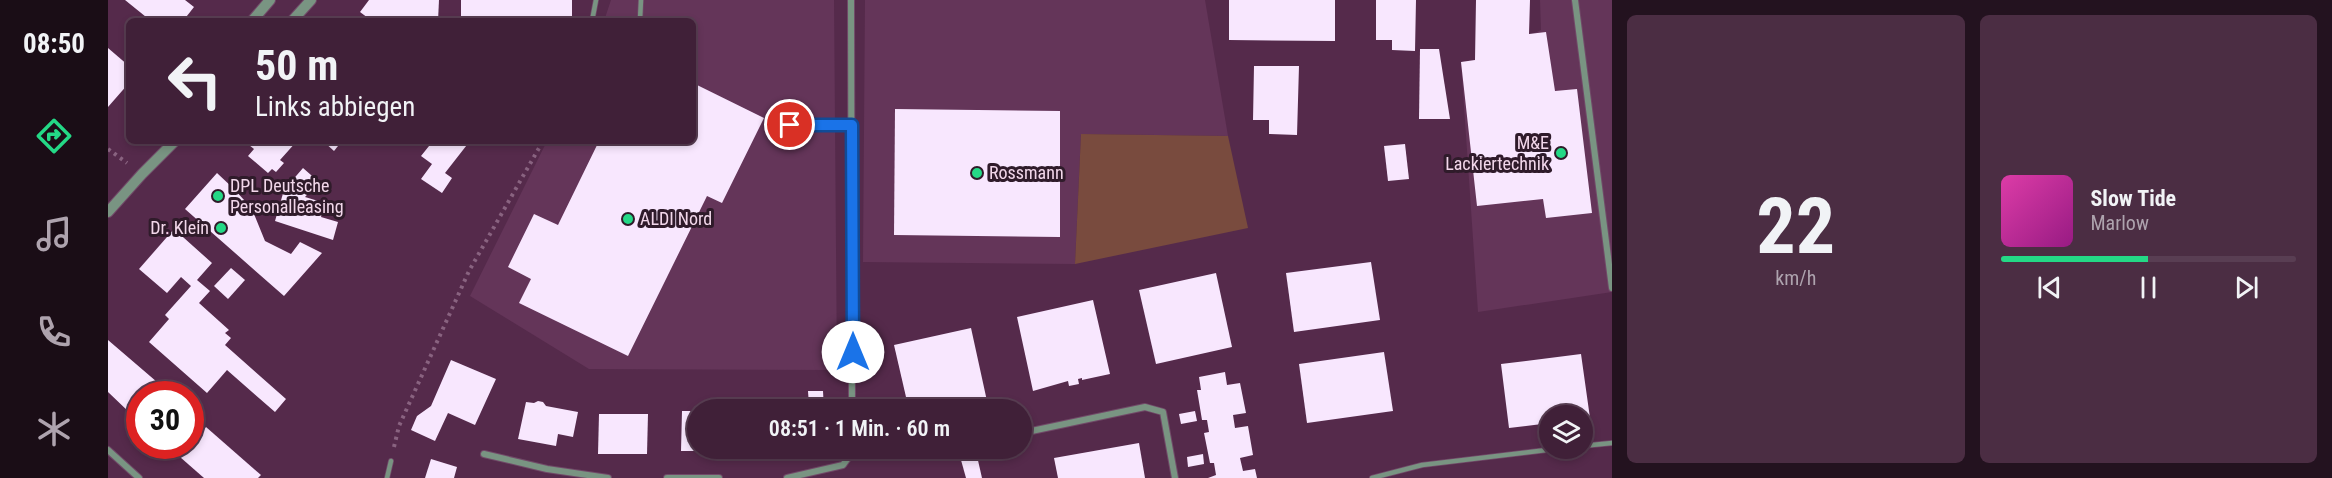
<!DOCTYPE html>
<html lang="de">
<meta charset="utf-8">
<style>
body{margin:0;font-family:"Roboto Condensed",sans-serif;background:#4b2d43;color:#f1f3f6;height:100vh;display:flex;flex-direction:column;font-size:22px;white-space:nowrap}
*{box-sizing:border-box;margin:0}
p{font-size:20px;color:#aea3ae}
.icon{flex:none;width:33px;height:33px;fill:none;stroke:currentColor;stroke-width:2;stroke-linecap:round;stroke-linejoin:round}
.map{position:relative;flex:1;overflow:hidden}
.drawer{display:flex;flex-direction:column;gap:15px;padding:15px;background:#23121f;width:720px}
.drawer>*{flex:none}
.hud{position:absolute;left:18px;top:18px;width:570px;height:126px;border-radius:9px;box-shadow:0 3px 9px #0003,0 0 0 2px #593e53;background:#402038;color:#f1f3f6;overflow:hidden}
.fabs{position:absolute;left:1431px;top:405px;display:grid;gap:12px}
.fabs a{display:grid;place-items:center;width:54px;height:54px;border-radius:50%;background:#402038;box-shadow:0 3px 9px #0003,0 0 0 2px #593e53;font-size:30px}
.speed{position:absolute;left:18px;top:381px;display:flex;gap:12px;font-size:30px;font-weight:700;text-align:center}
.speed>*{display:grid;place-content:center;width:78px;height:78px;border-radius:50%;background:#402038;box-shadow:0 3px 9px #0003,0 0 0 2px #593e53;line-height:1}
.speed .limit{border:9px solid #d22;background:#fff;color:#111}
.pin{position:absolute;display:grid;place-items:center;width:51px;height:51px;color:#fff;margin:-26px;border:3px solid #fff;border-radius:50%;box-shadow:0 2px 6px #0007}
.me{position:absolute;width:66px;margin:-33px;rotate:0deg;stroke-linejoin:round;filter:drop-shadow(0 0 4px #0008)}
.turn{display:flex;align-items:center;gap:21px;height:126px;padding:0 30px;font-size:27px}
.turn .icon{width:78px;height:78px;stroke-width:2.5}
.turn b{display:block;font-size:42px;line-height:51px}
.drawer .tile{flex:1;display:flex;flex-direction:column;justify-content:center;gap:9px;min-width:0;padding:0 21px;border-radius:9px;background:#4b2d43}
.drawer .dial{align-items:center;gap:0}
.dial b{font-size:78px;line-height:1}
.song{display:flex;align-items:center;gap:18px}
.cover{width:72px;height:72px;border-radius:9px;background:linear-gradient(135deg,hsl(320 70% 55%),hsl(310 70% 35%))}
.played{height:6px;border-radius:3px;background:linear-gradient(90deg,#24d886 50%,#593e53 50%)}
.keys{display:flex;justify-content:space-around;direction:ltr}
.drawer .tiles{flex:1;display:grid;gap:15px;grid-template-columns:repeat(2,1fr)}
.trip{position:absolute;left:579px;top:399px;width:345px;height:60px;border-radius:30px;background:#402038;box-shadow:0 3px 9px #0003,0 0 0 2px #593e53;font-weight:600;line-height:60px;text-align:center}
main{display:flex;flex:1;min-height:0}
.dock{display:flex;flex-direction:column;width:108px;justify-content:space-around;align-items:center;background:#1a0d16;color:#aea3ae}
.dock .icon{width:42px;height:42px}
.dock .on{color:#24d886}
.dock b{font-size:27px;color:#f1f3f6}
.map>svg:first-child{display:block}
.built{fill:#643559}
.green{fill:#794b3e}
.building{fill:#f8e7fe}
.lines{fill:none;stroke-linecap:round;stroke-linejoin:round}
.service-casing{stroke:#714968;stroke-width:6}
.minor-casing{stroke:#714968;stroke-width:8}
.tertiary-casing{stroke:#714968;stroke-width:12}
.path{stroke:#896380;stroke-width:4;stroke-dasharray:3 4.5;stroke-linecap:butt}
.service{stroke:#799482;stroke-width:4.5}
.minor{stroke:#799482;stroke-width:6}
.tertiary{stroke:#799482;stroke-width:10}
.route-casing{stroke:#114b97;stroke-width:15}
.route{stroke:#1a73e8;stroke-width:10}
.poi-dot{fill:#24d886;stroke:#2f1b2a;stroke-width:2}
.labels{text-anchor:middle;stroke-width:6;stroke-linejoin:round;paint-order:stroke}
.poi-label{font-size:18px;fill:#f2d7ea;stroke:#2f1b2a;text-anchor:start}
</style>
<main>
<nav class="dock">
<b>08:50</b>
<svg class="icon on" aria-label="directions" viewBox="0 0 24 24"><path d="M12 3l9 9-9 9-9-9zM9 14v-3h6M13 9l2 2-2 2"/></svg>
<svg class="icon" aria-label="music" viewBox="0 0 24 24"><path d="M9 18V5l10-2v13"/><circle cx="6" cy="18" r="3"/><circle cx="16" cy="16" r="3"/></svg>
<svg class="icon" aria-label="phone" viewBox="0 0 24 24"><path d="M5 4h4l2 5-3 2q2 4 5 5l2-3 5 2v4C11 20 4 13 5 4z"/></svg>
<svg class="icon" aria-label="climate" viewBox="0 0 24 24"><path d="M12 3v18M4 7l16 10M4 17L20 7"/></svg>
</nav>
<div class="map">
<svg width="1504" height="478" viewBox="0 0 1504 478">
<rect width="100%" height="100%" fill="#552a4b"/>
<g class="built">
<path d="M 503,0 L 726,0 L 729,370 L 481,369 L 362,296 L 439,141 L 585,141 L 585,21 L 496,21 Z"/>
<path d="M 757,0 L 1097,0 L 1120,136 L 973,134 L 967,264 L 755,262 Z"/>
<path d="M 1432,0 L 1504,0 L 1504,292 L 1370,312 L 1353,62 L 1367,60 L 1433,30 Z"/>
</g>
<path class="green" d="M 973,134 L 1120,136 L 1140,228 L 967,264 Z"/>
<g class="building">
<path d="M 17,0 L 77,0 L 86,7 L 75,21 L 43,21 Z"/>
<path d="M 261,0 L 331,0 L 330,21 L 264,21 L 252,12 Z"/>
<rect x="353" y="0" width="111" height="21"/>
<path d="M 1121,0 L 1227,0 L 1227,41 L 1121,40 Z"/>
<path d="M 1268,0 L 1308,0 L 1307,51 L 1284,50 L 1284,40 L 1268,40 Z"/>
<path d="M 1368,0 L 1422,0 L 1421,34 L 1438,32 L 1447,91 L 1469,89 L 1484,213 L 1438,218 L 1435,199 L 1369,206 L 1353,62 L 1367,60 Z"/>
<path d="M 0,48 L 21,66 L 21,83 L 0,107 Z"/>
<path d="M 1312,49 L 1331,49 L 1342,119 L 1311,119 Z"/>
<path d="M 1146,66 L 1191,66 L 1189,135 L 1161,134 L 1161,120 L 1145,120 Z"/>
<path d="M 585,83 L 656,118 L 614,203 L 599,196 L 520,356 L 411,303 L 423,279 L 400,267 L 426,214 L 450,225 L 491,141 L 585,141 Z"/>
<path d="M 787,109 L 952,111 L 952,237 L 786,235 Z"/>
<path d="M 136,141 L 189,141 L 172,160 L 176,163 L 168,172 L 164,169 L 160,173 L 140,156 L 146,149 Z"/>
<path d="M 215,141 L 234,141 L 226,151 Z"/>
<path d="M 325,141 L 362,141 L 337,173 L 344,178 L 334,193 L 313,179 L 324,164 L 313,156 Z"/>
<path d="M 1297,144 L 1301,179 L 1280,181 L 1276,146 Z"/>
<path d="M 195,168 L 211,182 L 197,197 L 217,203 L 213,217 L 230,222 L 225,240 L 167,221 L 176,190 Z"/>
<path d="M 109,173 L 126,189 L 147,212 L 146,214 L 157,241 L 183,254 L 192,242 L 214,253 L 176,296 L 77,209 Z"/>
<path d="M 66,229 L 104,263 L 89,280 L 102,291 L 91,303 L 121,330 L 117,333 L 123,338 L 117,345 L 178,399 L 167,412 L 119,370 L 99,393 L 41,342 L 61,319 L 57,315 L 83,286 L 73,277 L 59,293 L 31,269 Z"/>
<path d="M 1263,262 L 1272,320 L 1186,332 L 1178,273 Z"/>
<path d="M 123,268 L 137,280 L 120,299 L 106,286 Z"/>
<path d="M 1108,273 L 1124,347 L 1048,364 L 1031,290 Z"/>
<path d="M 985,300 L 1002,374 L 974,380 L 974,378 L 970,379 L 971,384 L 961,386 L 960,381 L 925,391 L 909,317 Z"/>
<path d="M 863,328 L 879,401 L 841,410 L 801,410 L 786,345 Z"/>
<path d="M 0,340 L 49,382 L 38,394 L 32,394 L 32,402 L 22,413 L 0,392 Z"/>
<path d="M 1276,352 L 1285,411 L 1199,423 L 1191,364 Z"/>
<path d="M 1473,354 L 1482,418 L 1474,419 L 1474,416 L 1442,416 L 1442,423 L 1401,428 L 1393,364 Z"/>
<path d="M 343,360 L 388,379 L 367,425 L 340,413 L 327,441 L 303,430 L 309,416 L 323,406 Z"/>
<path d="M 1117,372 L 1119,385 L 1132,383 L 1138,413 L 1125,415 L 1127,428 L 1140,426 L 1145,455 L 1132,458 L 1135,471 L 1147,469 L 1149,478 L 1100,478 L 1108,475 L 1106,463 L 1102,463 L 1096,433 L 1101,432 L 1099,420 L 1094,420 L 1089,390 L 1093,390 L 1091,377 Z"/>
<path d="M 700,391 L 715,391 L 716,410 L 673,410 L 679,403 L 693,402 L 701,406 Z"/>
<path d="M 430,401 L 435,402 L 438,406 L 470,412 L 465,437 L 450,434 L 448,446 L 410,439 L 418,402 L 426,403 Z"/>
<rect x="622" y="405" width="13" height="5"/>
<path d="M 574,411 L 590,411 L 590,448 L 613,448 L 613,451 L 573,451 Z"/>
<path d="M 1087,411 L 1089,421 L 1073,424 L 1071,414 Z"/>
<path d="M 491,414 L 540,414 L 539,454 L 490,454 Z"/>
<path d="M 98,427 L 153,475 L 150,478 L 96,478 L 72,457 Z"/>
<path d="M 1031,443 L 1037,478 L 950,478 L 946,458 Z"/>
<path d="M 1095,454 L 1096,464 L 1080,467 L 1079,457 Z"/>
<path d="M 869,456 L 874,478 L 858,478 L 853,460 Z"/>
<path d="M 323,459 L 349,467 L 346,478 L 317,478 Z"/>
</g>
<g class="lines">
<g class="service-casing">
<g id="service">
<path d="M 532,20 L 533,0"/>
<path d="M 484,21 L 488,0"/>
<path d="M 682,125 L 744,125"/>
<path d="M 1474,446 L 1504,443"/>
<path d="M 279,478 L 283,461"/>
<path d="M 1264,478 L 1314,465 L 1455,448"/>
</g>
</g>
<g class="minor-casing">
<g id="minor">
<path d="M 743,0 L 744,410"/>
<path d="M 1467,0 L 1504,288"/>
<path d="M 914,433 L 1037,407 L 1055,412 L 1067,478"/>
<path d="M 0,450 L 31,478"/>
<path d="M 376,454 L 439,469 L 500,478"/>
<path d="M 743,454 L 799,457 L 841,448"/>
<path d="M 559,478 L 611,478"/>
<path d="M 679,478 L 735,465 L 743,454 L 743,448"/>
</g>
</g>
<g class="tertiary-casing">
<g id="tertiary">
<path d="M 144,21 L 162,0"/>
<path d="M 184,21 L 203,0"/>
<path d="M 0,212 L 34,174 L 67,141"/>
</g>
</g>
<g class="path">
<path d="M 0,149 L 19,163"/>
<path d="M 286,447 L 291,426 L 361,271 L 435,141"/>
</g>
<use href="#service" class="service"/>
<use href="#minor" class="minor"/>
<use href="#tertiary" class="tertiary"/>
</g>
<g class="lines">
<g class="route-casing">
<path id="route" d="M 682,125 L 744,125 L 745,352"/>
</g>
<use href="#route" class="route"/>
</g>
<g class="poi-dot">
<circle cx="1453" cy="153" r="6"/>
<circle cx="869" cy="173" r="6"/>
<circle cx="110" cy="196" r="6"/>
<circle cx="520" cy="219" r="6"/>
<circle cx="113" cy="228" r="6"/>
</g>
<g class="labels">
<g class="poi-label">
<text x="1441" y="149" text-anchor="end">M&amp;E<tspan x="1441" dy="21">Lackiertechnik</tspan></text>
<text x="881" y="179">Rossmann</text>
<text x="122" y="192">DPL Deutsche<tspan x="122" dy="21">Personalleasing</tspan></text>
<text x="532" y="225">ALDI Nord</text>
<text x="101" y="234" text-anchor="end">Dr. Klein</text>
</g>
</g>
</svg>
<div class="fabs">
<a><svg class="icon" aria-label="layers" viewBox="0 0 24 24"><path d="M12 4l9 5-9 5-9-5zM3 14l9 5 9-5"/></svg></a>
</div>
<div class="speed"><div class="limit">30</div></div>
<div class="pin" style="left:682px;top:125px;background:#d93025"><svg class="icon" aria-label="arrive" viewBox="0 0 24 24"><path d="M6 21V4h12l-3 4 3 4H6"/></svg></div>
<svg class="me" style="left:745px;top:352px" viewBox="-20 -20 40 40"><circle r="19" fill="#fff"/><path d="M0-13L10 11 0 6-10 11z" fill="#1a73e8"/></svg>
<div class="trip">08:51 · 1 Min. · 60 m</div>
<div class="hud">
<div class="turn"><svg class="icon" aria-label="left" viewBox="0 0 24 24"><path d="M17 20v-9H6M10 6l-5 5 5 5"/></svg><div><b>50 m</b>Links abbiegen</div></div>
</div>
</div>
<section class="drawer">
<div class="tiles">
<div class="tile dial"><b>22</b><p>km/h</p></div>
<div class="tile">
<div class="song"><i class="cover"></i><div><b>Slow Tide</b><p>Marlow</p></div></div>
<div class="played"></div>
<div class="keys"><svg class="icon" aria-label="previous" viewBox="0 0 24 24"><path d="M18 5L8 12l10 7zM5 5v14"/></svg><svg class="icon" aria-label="pause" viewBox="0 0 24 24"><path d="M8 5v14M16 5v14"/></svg><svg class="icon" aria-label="next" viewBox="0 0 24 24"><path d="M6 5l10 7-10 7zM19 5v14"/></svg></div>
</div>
</div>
</section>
</main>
